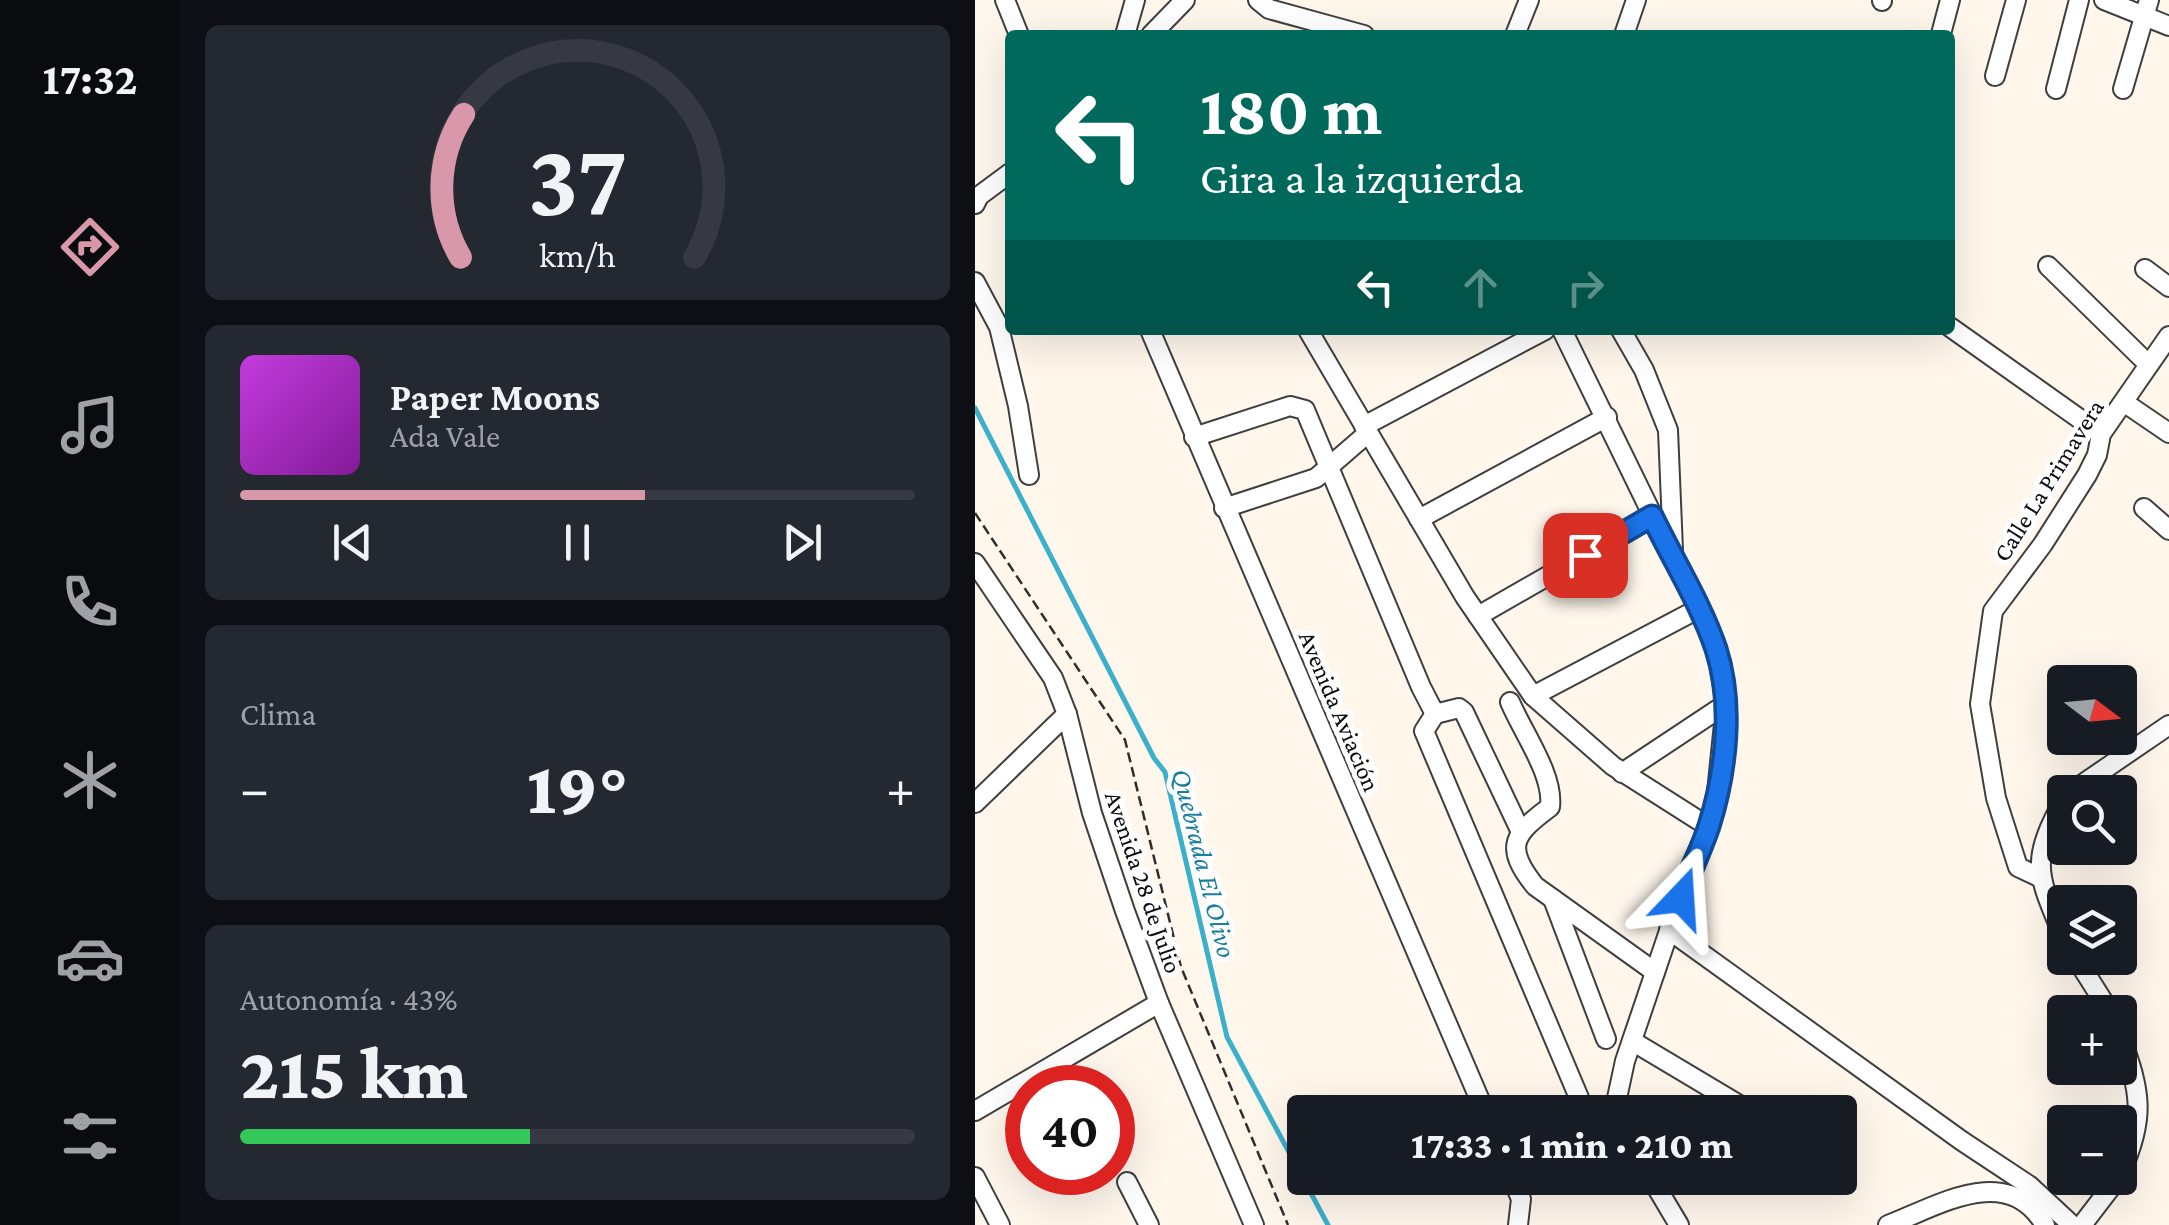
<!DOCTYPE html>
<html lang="es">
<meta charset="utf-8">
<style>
body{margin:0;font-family:"Crimson Pro",serif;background:#242831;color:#f1f3f6;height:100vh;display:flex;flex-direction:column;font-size:38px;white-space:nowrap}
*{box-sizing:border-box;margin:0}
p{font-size:32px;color:#9ea1a6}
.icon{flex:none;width:55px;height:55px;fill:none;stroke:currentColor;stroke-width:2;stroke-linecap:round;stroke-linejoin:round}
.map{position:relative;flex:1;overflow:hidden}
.details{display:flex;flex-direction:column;gap:25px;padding:25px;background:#0d0f14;width:795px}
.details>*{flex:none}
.guide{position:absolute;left:30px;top:30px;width:950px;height:305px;border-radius:10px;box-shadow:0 10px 40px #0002;background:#00695c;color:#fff;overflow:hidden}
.needle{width:65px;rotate:106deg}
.tools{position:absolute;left:1072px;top:665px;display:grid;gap:20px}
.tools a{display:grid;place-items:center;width:90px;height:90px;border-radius:10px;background:#171b24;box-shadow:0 10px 40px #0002;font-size:50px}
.speed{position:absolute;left:30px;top:1065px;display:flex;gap:20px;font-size:50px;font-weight:700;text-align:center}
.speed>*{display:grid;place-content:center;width:130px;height:130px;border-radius:50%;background:#171b24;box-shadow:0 10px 40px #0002;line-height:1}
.speed .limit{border:15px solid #d22;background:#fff;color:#111}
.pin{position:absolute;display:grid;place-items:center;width:85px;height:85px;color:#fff;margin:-42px;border-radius:20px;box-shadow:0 5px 15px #0006}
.me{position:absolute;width:110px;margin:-55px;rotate:20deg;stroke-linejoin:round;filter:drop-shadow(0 0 8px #0008)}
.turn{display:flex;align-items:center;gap:35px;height:210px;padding:0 30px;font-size:45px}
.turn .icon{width:130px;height:130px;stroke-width:2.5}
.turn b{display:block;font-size:70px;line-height:85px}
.lanes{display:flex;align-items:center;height:95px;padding:0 30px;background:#0003;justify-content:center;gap:50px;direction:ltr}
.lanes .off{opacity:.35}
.big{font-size:75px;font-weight:800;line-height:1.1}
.details .widget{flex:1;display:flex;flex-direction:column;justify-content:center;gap:15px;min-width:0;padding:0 35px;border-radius:15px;background:#242831}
.details .dial{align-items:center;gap:0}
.dial svg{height:260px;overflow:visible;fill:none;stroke:#363941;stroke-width:7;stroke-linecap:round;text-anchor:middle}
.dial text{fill:#f1f3f6;stroke:none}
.song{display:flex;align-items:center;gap:30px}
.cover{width:120px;height:120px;border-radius:15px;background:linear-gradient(135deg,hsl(290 70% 55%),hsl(290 70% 35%))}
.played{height:10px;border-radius:5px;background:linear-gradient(90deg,#d898aa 60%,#363941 60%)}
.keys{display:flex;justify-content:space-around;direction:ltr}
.heat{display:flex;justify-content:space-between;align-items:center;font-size:55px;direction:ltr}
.charge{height:15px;border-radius:8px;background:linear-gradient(90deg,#34c759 43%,#363941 0)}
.trip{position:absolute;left:312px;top:1095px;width:570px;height:100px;border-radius:10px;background:#171b24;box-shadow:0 10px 40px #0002;font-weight:800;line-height:100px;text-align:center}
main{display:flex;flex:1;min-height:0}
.tabs{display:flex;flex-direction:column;width:180px;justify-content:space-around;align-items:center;background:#090b0e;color:#9ea1a6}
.tabs .icon{width:70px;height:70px}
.tabs .on{color:#d898aa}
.tabs b{font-size:45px;color:#f1f3f6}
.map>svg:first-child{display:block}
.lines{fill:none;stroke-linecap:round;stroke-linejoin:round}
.stream{stroke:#3bb0ca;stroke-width:5}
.minor-casing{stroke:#3f3f3f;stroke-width:22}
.path{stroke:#2e2e2e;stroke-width:2.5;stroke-dasharray:10 5;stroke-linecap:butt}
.minor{stroke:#fff;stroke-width:18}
.route-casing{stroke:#114b97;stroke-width:25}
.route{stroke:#1a73e8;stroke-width:18}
.labels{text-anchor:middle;stroke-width:10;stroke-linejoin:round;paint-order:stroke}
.street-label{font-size:25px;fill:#0c0c0c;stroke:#fff}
.water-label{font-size:28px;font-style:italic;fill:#197e9b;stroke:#fff}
</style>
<main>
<nav class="tabs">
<b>17:32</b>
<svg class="icon on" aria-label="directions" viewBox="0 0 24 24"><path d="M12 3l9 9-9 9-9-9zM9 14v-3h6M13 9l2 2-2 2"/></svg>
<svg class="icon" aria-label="music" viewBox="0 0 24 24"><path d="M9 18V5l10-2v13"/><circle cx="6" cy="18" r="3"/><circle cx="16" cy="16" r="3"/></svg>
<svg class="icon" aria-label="phone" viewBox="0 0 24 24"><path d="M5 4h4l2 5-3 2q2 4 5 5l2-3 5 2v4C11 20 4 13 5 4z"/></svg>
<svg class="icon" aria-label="climate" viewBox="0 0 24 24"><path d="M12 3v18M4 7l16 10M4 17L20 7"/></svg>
<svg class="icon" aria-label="car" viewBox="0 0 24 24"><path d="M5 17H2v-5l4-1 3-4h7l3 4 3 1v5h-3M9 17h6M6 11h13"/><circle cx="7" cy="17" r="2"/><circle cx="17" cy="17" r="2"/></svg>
<svg class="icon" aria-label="filters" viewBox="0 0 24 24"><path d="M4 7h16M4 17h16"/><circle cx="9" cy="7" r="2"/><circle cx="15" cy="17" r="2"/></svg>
</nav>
<section class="details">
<div class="widget dial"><svg viewBox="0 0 100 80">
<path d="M14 69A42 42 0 1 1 86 69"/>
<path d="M14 69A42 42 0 0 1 15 25" stroke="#d898aa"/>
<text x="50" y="56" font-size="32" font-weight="700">37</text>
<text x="50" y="72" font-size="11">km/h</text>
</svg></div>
<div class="widget">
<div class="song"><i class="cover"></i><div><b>Paper Moons</b><p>Ada Vale</p></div></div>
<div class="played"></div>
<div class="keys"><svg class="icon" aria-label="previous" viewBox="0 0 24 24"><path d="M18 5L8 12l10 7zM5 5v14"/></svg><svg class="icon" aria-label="pause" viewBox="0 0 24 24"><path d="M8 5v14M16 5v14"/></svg><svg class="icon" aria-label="next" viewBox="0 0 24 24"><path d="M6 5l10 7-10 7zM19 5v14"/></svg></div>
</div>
<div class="widget"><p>Clima</p>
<div class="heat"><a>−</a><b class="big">19°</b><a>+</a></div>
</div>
<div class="widget"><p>Autonomía · 43%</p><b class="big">215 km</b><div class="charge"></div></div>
</section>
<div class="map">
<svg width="1194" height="1225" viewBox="0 0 1194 1225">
<rect width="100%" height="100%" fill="#fff7ec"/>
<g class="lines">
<path class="stream" d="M 0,408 L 179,758 L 190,772 L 252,1037 L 353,1225"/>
<g class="minor-casing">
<g id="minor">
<path d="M 30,0 L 44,35"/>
<path d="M 283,0 L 294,9 L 389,35"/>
<path d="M 1129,0 L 1194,26"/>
<path d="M 907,1 L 907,0"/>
<path d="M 966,34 L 975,0"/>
<path d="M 150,35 L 160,0"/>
<path d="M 176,35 L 210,0"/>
<path d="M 540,35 L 554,0"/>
<path d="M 649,35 L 661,0"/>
<path d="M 1020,76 L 1041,0"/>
<path d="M 1081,89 L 1104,0"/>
<path d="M 1148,89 L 1174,0"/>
<path d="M 0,204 L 4,196 L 35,173"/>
<path d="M 1073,266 L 1173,364"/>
<path d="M 1170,269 L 1194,287"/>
<path d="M 0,282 L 24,327 L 43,406 L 54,475"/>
<path d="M 975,327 L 1126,434"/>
<path d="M 175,330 L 510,1112"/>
<path d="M 333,330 L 490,597 L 558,696 L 638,766 L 734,827"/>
<path d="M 587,330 L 736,635 L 742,653 L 751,704 L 742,792 L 734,827 L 716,866 L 650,1061 L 639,1112"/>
<path d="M 646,330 L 669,370 L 693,430 L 698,550"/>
<path d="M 1150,403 L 1194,433"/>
<path d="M 389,426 L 570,330"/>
<path d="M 219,437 L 315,406 L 330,410 L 446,687 L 460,714 L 484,708 L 489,712 L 545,830"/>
<path d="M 249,508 L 341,478 L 393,433"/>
<path d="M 1169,508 L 1194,530"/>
<path d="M 444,519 L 632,417"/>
<path d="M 0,563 L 78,678 L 92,714 L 117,813 L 150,911 L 184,1003 L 279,1225"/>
<path d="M 503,616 L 677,516"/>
<path d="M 558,696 L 723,609"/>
<path d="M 535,702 C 548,733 579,775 575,807 C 539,834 528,846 560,886 L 680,972"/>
<path d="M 460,714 L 449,731 L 610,1112"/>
<path d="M 647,773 L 751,704"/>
<path d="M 1096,792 L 1194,725"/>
<path d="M 1090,798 C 1053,864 1063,875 1090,940"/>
<path d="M 0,803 L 92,714"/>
<path d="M 1064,877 L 1043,867 L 1021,798 L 1005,704 L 1018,611 L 1068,544 L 1112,475 L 1122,455 L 1126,434 L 1194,336"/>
<path d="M 578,899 L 631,1039"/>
<path d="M 694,930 L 987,1141 L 1055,1186 L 1097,1225"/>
<path d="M 1101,958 L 1135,1012"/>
<path d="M 1145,1035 C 1166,1092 1171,1118 1145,1174"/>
<path d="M 657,1041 L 776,1112"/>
<path d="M 0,1111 L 184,1003"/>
<path d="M 0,1177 L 25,1225"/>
<path d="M 537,1178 L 546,1199 L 543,1225"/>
<path d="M 676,1178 L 704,1225"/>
<path d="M 152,1182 L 174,1225"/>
<path d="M 913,1225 C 965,1205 1032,1162 1070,1225"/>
<path d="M 1107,1225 L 1143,1178"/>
</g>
</g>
<path class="path" d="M 0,513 L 150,740 L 206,967 L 313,1225"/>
<use href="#minor" class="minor"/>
</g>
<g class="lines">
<g class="route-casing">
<path id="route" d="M 610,555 L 677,516 C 698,560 726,604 741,649 C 759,704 751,772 734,826 C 726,850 714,874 706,898"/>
</g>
<use href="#route" class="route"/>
</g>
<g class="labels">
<g class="street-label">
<text transform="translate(1073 480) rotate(-58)" y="9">Calle La Primavera</text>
<text transform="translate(365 711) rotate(67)" y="9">Avenida Aviación</text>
<text transform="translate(169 882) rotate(71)" y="9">Avenida 28 de Julio</text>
</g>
<g class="water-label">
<text transform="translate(230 863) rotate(76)" y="10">Quebrada El Olivo</text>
</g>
</g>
</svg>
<div class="tools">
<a><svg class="needle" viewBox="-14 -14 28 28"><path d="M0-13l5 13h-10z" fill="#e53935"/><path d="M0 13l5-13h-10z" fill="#9ea1a6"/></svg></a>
<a><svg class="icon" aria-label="search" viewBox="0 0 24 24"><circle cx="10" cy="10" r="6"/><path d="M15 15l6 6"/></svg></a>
<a><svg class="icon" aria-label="layers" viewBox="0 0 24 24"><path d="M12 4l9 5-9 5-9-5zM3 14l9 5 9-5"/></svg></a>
<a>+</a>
<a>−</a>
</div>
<div class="speed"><div class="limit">40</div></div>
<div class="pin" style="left:610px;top:555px;background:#d93025"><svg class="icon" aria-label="arrive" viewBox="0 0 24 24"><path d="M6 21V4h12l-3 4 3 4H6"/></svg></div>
<svg class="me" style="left:706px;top:898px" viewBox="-20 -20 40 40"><path d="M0-17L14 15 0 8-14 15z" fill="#1a73e8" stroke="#fff" stroke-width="4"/></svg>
<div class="trip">17:33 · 1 min · 210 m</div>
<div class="guide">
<div class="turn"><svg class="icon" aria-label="left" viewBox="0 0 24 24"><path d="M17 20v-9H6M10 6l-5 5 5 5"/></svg><div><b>180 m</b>Gira a la izquierda</div></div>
<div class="lanes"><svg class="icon" aria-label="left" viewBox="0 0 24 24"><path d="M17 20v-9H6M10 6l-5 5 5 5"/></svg><svg class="icon off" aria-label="ahead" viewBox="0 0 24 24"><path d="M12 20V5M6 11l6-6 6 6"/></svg><svg class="icon off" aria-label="right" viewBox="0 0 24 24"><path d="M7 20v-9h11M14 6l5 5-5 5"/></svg></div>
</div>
</div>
</main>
